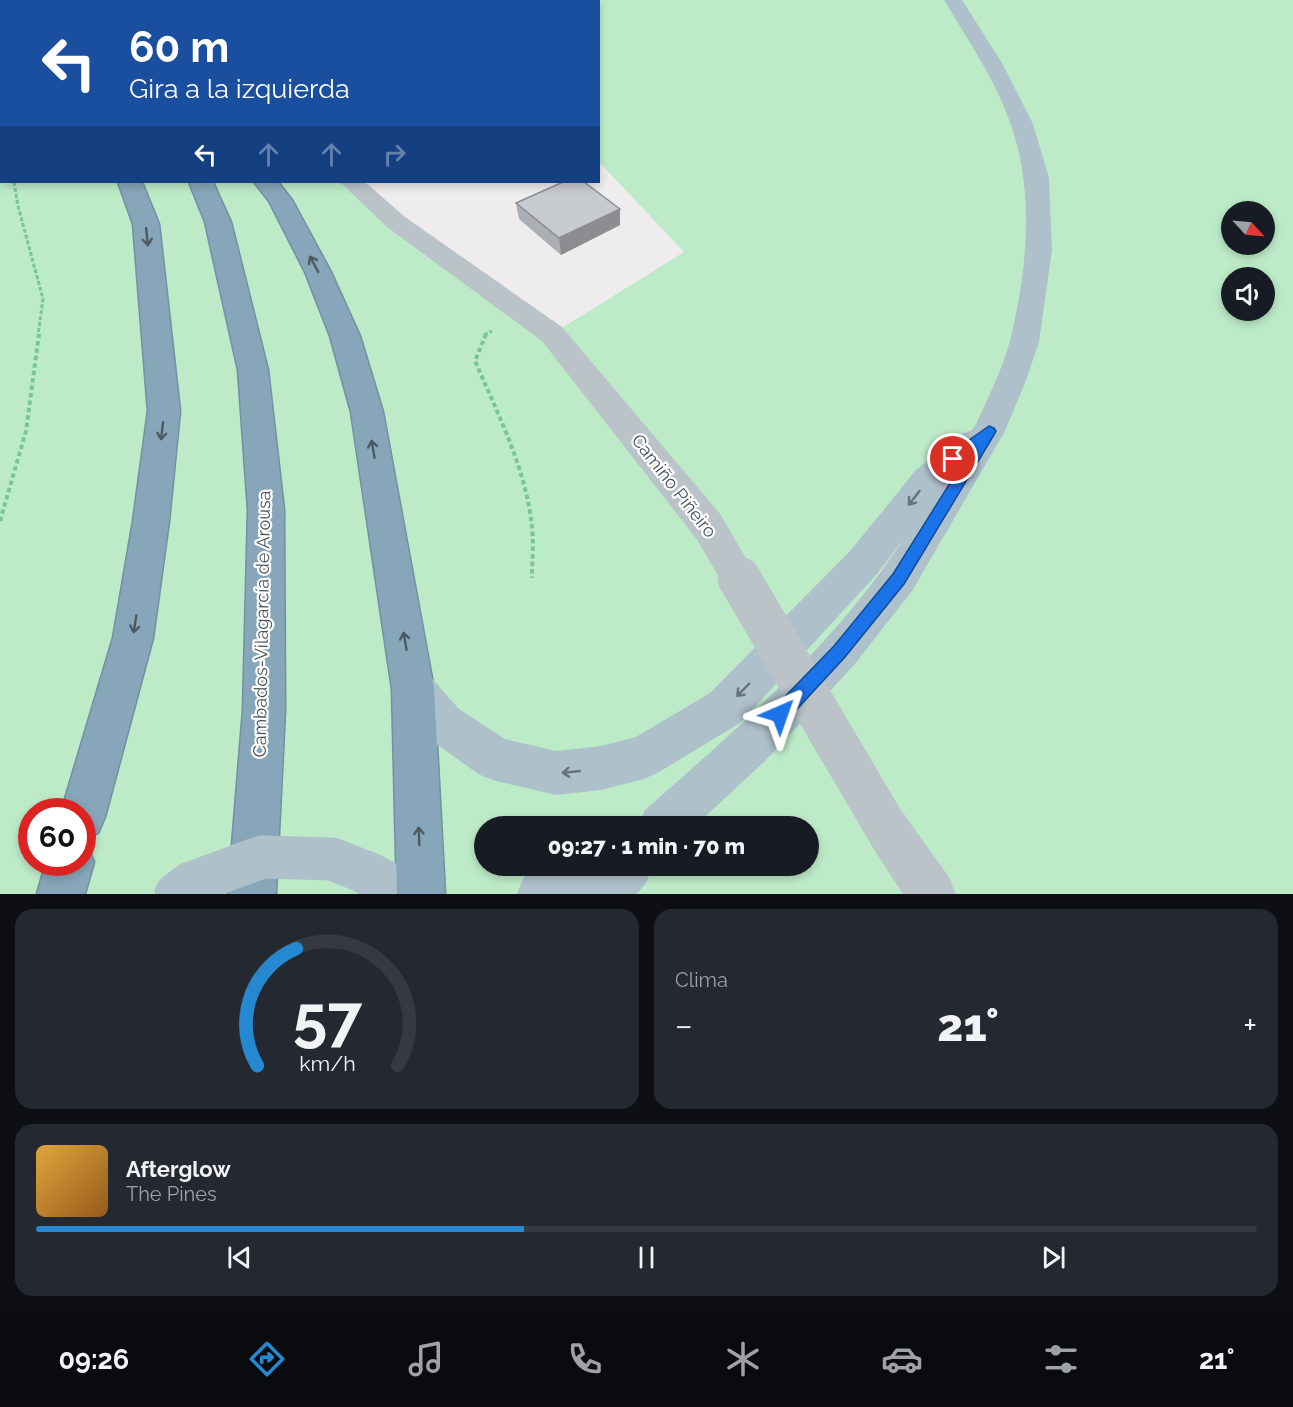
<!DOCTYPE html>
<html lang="es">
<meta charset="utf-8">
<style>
body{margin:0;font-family:Raleway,sans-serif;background:#242831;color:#f1f3f6;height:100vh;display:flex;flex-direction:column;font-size:22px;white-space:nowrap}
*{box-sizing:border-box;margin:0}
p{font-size:20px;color:#9ea1a6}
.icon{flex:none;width:33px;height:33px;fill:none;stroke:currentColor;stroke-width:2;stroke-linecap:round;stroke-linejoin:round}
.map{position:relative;height:894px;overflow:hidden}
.drawer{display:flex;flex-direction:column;gap:15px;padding:15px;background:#0d0f14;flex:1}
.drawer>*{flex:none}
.top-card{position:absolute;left:0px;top:0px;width:600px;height:183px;box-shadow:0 3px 9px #0003;background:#1a4fa0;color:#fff;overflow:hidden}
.needle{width:39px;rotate:116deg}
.tools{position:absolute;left:1221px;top:201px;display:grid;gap:12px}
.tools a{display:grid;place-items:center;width:54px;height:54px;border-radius:50%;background:#171b24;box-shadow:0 3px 9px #0003;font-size:30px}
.speed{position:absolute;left:18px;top:798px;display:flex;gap:12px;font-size:30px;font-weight:700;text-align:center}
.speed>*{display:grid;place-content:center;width:78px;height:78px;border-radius:50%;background:#171b24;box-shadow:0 3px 9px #0003;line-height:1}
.speed .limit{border:9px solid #d22;background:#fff;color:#111}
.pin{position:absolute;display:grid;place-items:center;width:51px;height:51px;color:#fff;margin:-26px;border:3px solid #fff;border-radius:50%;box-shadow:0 2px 6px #0007}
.me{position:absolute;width:66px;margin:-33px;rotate:43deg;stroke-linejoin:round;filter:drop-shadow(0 0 4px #0008)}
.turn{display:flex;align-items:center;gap:21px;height:126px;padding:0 30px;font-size:27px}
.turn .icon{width:78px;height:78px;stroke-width:2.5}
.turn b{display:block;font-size:42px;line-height:51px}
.lanes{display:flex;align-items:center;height:57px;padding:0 30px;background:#0003;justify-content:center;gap:30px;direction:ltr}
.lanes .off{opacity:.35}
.big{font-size:45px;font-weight:800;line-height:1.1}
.drawer .card{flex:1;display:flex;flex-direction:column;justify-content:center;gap:9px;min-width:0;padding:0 21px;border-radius:18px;background:#242831}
.drawer .dial{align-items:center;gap:0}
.dial svg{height:156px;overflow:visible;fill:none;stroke:#363941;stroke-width:7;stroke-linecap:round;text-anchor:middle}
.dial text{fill:#f1f3f6;stroke:none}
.song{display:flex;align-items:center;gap:18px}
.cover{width:72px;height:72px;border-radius:9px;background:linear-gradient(135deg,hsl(40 70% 55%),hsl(30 70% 35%))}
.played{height:6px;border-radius:3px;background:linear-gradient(90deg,#2489d1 40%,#363941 40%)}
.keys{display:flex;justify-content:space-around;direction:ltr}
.heat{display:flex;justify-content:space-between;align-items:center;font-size:33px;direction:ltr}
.drawer .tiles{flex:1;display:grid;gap:15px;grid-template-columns:1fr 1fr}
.card:last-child{grid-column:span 2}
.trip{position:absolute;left:474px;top:816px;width:345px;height:60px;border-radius:30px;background:#171b24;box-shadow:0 3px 9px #0003;font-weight:800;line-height:60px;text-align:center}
.menu{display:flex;height:96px;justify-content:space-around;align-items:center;background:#090b0e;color:#9ea1a6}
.menu .icon{width:42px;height:42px}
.menu .active{color:#2489d1}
.menu b{font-size:27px;color:#f1f3f6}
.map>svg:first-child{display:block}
.green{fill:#bdebc8;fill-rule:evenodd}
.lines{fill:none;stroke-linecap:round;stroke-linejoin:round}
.highway-casing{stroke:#7291a4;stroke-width:3}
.path-far2{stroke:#77c694;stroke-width:2;stroke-dasharray:3 1.5;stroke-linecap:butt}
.path-far1{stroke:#77c694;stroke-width:3;stroke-dasharray:4 2;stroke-linecap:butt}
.path{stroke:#77c694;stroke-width:4;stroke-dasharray:4.5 3;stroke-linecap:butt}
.street{fill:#b9c3c8;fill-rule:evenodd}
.primary{fill:#aec0ca;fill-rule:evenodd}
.highway{fill:#87a6b9;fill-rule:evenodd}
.street-bridge-far1{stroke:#b9c3c8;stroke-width:33}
.street-bridge{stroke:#b9c3c8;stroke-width:43}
.primary-bridge{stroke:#aec0ca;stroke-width:43}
.wall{fill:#abaeb2}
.shaded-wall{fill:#8b8d91}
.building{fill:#c7cacf;stroke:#8b8d91;stroke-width:1.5}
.oneway{stroke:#4c5a62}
.oneway2{stroke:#65737a}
.route{fill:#1a73e8;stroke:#114b97;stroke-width:1.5}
.labels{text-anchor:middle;stroke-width:4.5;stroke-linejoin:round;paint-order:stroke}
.street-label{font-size:18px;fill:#465258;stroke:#fff}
</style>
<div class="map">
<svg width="1293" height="894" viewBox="0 0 1293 894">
<rect width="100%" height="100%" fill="#efeced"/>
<path class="green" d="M 0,0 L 111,1 L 2,2 L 2,182 L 350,182 L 552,334 L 684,252 L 599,162 L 598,2 L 444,0 L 1293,0 L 1293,894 L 0,894 ZM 1232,212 L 1264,212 L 1264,244 L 1232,244 ZM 1232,278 L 1264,278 L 1264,310 L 1232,310 ZM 32,812 L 82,812 L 82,862 L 32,862 ZM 484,826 L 808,826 L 808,866 L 484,866 Z"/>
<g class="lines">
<g class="highway-casing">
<g id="highway">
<path d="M 37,0 L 56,0 L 57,2 L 38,2 Z"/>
<path d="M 118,182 L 142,182 L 159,224 L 180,411 L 169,521 L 153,638 L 105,817 L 98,833 L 82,840 L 82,812 L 61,812 L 113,638 L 133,521 L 148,411 L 133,224 Z"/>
<path d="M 189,182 L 213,182 L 231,222 L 268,370 L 284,510 L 285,710 L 276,894 L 228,894 L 243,710 L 248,510 L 238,370 L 205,222 Z"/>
<path d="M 254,182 L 278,182 L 292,200 L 331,272 L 360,336 L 383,412 L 434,689 L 445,894 L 397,894 L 392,689 L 351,412 L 330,336 L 305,272 L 269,201 Z"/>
<path d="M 82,843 L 87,845 L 94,862 L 85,894 L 37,894 L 46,862 L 82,862 Z"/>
</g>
</g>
<path class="path-far2" d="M 0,94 L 2,98"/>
<g class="path-far1">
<path d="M 14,182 L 18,206 L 43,299 L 38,335"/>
<path d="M 484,335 L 492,331"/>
</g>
<g class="path">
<path d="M 486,334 L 475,361 C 498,414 526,469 532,527 C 534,544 532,561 532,578"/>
<path d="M 0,521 L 26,431 L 39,334"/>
</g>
<g class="street">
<path d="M 21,0 L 42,0 L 20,2 Z"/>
<path d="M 218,0 L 236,0 L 237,2 L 219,2 Z"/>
<path d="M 277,0 L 295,0 L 295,2 L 278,2 Z"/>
<path d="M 0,4 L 2,4 L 0,15 Z"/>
<path d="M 340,182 L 365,182 L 405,217 L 562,327 L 721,515 L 726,526 L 721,537 L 708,541 L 695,537 L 542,341 L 387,227 Z"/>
<path d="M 887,806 L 903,813 L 949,877 L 956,894 L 903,894 L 871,845 L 864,829 L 871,813 Z"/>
</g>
<g class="primary">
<path d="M 944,0 L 962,0 L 1002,63 L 1033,124 L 1049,178 L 1052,250 L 1039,342 L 1025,383 L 1005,431 L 912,591 L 854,665 L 765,761 L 695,826 L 638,826 L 645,810 C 736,730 839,640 904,538 L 877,574 L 740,723 L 659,772 L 644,779 L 601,790 L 556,795 L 496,781 L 480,775 L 429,739 L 398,704 L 392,689 L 398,674 L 413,668 L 428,674 L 459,709 L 505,739 L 556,751 L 601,746 L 636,737 L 710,693 L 851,550 L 916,470 L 961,434 L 972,430 L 975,426 C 988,398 1002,370 1010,341 C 1027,271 1035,194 1011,125 C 996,81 968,40 944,0 Z"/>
<path d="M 372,851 L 423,877 L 430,894 L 359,894 L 355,892 L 348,875 L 355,858 Z"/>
<path d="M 544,866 L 653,866 L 646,883 L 637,894 L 517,894 L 524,877 Z"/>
</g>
<use href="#highway" class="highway"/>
<path class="street-bridge-far1" d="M 708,526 L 739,579"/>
<path class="street-bridge" d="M 739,578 L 887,829"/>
<path class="primary-bridge" d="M 176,894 L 189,884 L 262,857 L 332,859 L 372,875"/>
</g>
<path class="wall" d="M 516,203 L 620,225 L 561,255 L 519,219 Z"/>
<path class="shaded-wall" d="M 620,209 L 620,225 L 561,255 L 559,238 Z"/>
<g class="building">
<path d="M 144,0 L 196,0 L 197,2 L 146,2 Z"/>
<path d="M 319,0 L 371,0 L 372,2 L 320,2 Z"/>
<path d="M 563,182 L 584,182 L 620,209 L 559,238 L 516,203 Z"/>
</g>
<defs><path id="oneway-shaft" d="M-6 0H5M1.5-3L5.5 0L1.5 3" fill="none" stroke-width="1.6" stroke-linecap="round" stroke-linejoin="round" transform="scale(1.5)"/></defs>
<g class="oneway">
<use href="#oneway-shaft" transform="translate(147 237) rotate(84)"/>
<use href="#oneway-shaft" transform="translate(314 264) rotate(-118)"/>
<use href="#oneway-shaft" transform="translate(162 431) rotate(97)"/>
<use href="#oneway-shaft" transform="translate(373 449) rotate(-100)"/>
<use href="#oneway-shaft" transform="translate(135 624) rotate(99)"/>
<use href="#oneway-shaft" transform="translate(405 641) rotate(-100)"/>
<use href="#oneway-shaft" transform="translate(419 836) rotate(-92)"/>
</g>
<g class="oneway2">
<use href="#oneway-shaft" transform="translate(914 498) rotate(128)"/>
<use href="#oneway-shaft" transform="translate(743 690) rotate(134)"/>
<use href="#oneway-shaft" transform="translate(571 772) rotate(174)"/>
</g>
<path class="route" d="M 989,426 L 994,428 L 996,431 L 994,435 L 904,584 L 845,657 L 786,721 L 780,723 L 774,721 L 771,714 L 774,708 L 834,646 L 893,574 L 967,456 L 953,464 L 948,462 L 946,459 L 948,455 Z"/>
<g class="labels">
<g class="street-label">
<text transform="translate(674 486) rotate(52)" y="6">Camiño Piñeiro</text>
<text transform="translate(262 624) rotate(-89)" y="6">Cambados-Vilagarcía de Arousa</text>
</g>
</g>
</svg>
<div class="tools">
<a><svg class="needle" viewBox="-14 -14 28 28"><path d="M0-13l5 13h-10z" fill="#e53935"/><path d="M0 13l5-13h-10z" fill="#9ea1a6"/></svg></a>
<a><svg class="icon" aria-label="sound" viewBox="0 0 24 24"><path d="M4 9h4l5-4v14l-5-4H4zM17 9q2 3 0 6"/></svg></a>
</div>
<div class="speed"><div class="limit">60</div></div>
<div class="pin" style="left:953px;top:459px;background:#d93025"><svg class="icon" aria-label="arrive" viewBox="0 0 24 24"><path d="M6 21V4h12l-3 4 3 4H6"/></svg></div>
<svg class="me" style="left:780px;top:714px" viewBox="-20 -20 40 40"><path d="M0-17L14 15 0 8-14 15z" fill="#1a73e8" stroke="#fff" stroke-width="4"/></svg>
<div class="trip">09:27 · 1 min · 70 m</div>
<div class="top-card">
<div class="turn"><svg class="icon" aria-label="left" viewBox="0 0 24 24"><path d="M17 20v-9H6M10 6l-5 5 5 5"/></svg><div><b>60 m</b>Gira a la izquierda</div></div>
<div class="lanes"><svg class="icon" aria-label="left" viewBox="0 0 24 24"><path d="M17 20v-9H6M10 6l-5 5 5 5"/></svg><svg class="icon off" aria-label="ahead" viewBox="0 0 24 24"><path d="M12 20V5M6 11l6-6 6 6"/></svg><svg class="icon off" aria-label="ahead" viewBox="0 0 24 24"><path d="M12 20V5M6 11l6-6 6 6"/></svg><svg class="icon off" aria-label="right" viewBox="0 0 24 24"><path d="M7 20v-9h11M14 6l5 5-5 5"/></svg></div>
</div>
</div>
<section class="drawer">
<div class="tiles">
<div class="card dial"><svg viewBox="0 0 100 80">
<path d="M14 69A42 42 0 1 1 86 69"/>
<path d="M14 69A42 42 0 0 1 34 9" stroke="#2489d1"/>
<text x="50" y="56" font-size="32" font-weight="700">57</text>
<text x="50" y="72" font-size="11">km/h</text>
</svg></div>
<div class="card"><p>Clima</p>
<div class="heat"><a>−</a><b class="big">21°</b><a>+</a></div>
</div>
<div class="card">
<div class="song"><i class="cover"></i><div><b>Afterglow</b><p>The Pines</p></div></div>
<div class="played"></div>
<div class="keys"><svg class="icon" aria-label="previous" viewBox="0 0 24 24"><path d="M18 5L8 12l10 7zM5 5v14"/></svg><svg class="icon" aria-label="pause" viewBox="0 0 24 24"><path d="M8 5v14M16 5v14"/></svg><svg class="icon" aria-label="next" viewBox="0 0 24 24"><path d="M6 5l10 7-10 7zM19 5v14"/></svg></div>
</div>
</div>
</section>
<nav class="menu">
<b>09:26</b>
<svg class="icon active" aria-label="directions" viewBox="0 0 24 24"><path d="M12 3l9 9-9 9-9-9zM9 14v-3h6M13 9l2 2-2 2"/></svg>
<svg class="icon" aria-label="music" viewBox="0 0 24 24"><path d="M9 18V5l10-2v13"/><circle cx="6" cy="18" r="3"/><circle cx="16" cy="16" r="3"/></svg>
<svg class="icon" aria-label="phone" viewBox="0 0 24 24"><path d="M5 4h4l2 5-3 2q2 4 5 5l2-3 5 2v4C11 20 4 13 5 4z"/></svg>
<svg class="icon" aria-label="climate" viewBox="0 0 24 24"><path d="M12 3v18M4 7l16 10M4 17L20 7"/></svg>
<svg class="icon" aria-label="car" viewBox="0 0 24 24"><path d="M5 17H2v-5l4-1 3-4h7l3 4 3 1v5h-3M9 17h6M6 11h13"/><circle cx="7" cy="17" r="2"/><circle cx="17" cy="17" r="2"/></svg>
<svg class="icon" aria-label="filters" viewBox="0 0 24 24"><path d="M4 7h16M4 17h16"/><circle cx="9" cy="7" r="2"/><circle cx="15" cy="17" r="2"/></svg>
<b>21°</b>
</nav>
